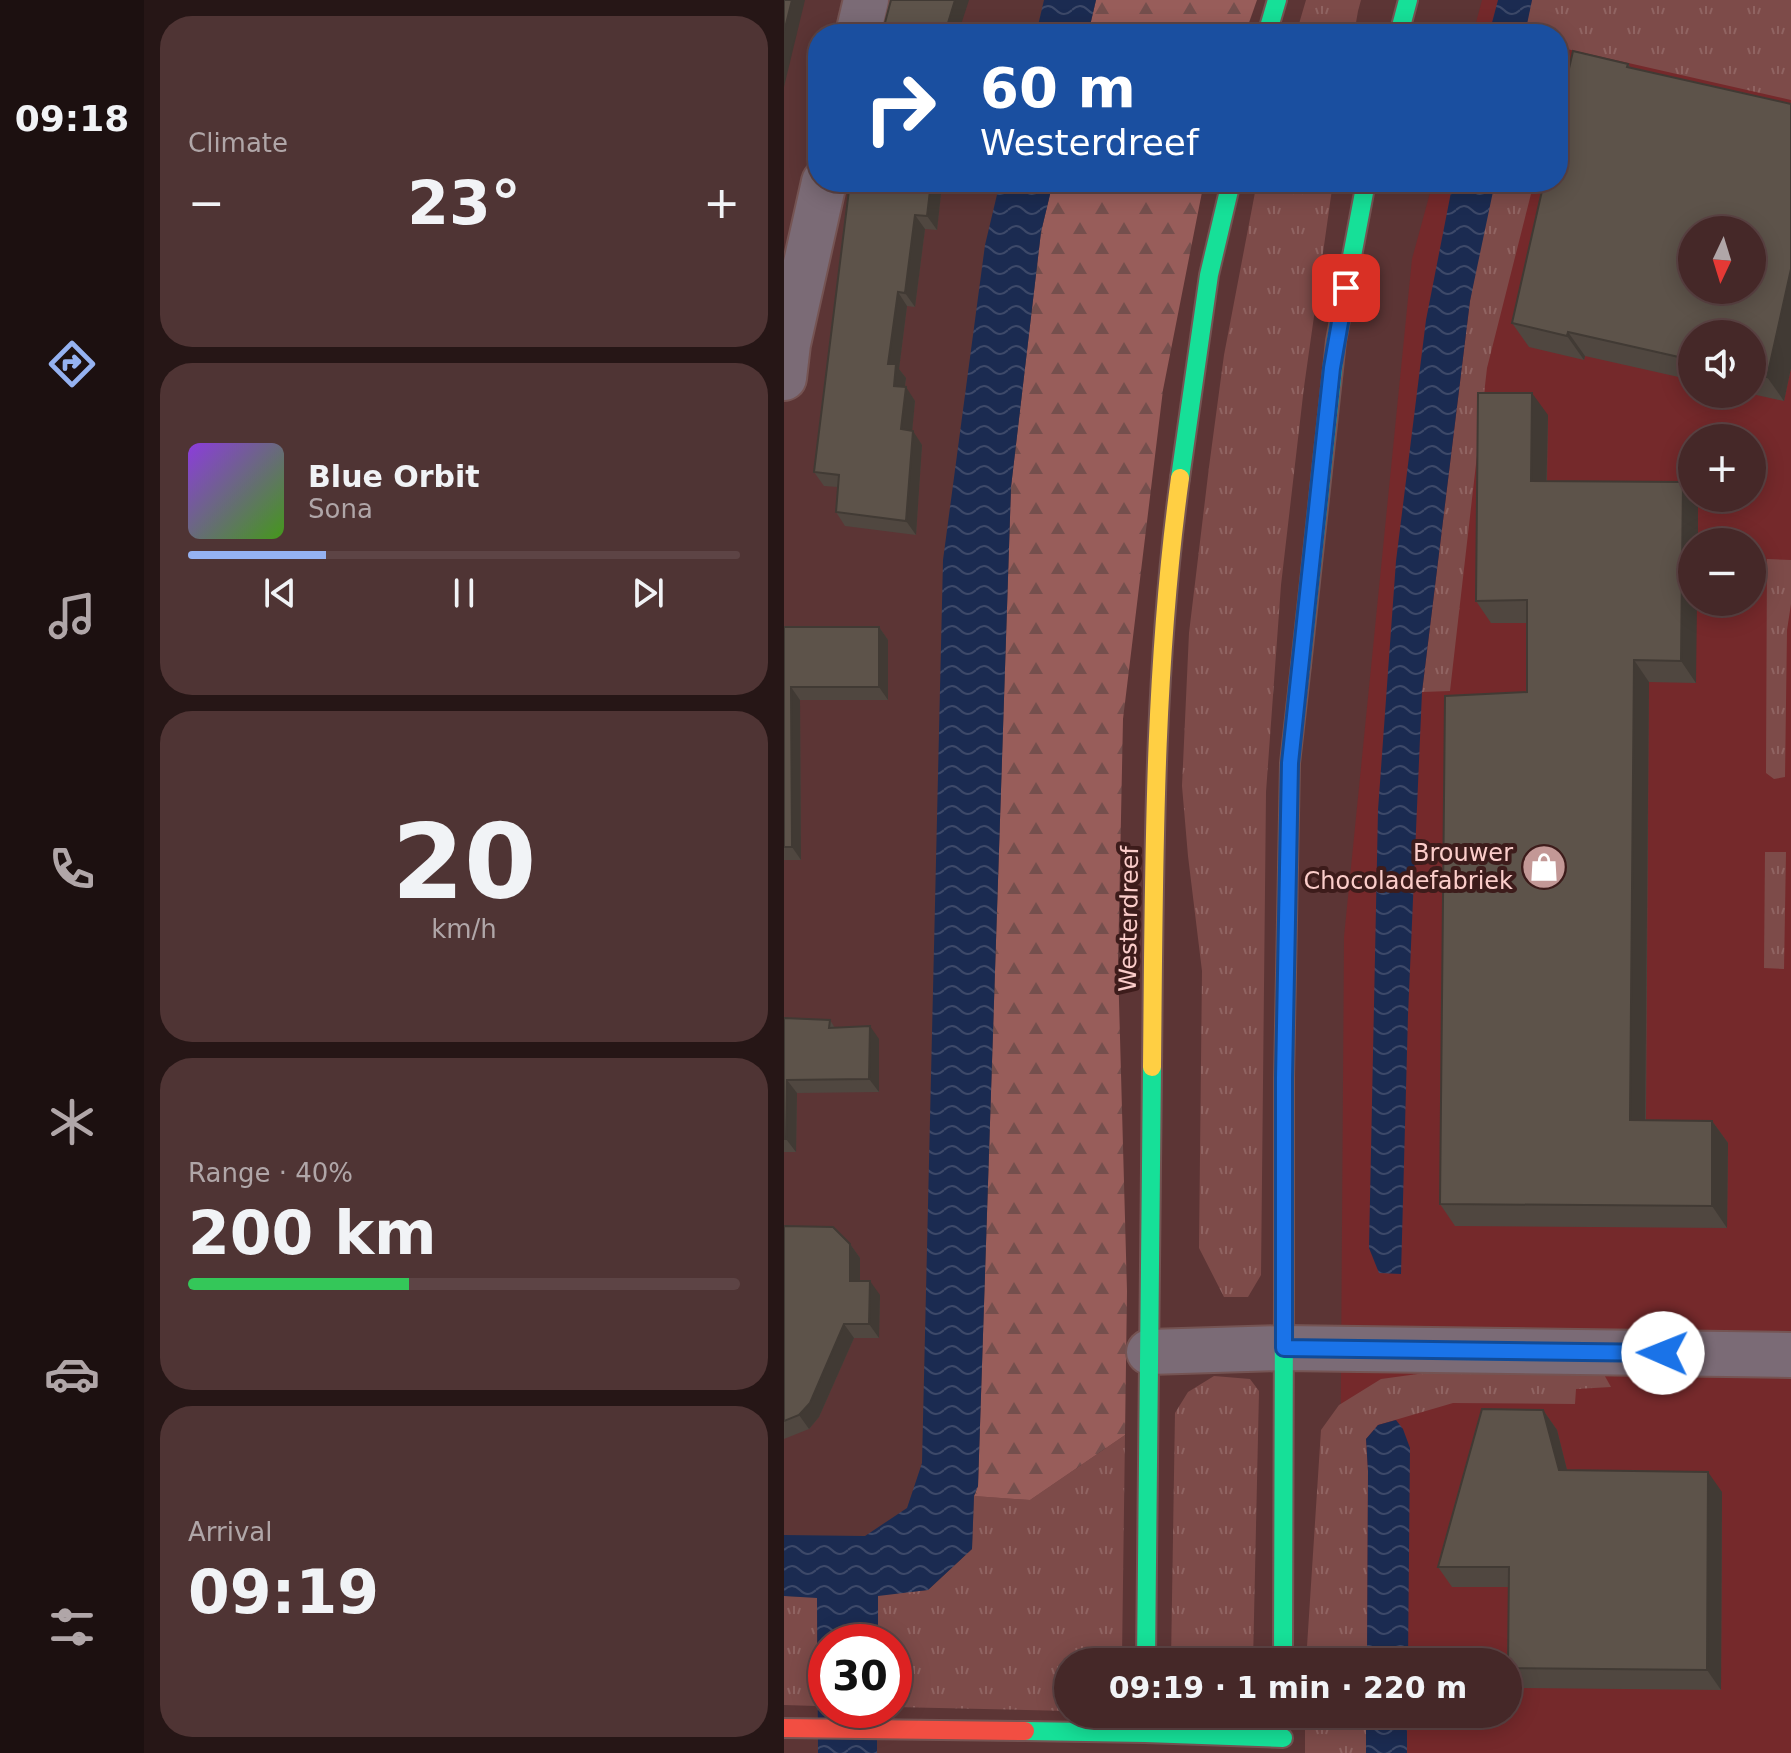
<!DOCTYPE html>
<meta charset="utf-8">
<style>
body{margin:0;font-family:"DejaVu Sans",sans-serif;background:#4f3434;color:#f1f3f6;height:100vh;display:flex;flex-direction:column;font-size:30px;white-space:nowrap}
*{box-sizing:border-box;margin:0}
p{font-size:26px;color:#b0a6a8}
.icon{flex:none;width:44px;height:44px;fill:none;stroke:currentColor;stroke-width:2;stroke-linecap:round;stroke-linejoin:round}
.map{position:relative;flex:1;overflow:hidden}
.side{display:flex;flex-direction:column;gap:16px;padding:16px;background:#261616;width:640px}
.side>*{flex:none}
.banner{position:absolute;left:24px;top:24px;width:760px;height:168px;border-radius:32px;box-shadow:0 4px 20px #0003,0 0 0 2px #5d4445;background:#1a4fa0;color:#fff;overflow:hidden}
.needle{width:52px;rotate:184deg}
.buttons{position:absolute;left:894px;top:216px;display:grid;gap:16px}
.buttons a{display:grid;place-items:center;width:88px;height:88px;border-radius:50%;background:#452828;box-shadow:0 4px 20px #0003,0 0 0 2px #5d4445;font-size:40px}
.speed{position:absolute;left:24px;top:1624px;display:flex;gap:16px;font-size:40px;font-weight:700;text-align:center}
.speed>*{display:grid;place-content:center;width:104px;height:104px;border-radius:50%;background:#452828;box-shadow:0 4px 20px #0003,0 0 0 2px #5d4445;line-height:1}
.speed .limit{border:12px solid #d22;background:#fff;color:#111}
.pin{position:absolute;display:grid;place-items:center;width:68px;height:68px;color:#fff;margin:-34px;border-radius:16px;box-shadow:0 4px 12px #0006}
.me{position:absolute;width:88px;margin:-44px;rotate:271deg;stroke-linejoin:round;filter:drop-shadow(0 0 6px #0008)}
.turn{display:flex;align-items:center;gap:28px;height:168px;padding:0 40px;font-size:36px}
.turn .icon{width:104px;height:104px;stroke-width:2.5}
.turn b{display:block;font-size:56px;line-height:68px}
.big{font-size:60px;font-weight:700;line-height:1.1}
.side .card{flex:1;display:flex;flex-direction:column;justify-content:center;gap:12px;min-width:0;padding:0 28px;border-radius:32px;background:#4f3434}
.side .dial{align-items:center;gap:0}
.dial b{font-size:104px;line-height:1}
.song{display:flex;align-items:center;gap:24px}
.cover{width:96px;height:96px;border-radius:12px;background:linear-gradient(135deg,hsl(270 70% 55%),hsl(100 70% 35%))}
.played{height:8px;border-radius:4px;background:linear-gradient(90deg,#95b2f1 25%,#5d4445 25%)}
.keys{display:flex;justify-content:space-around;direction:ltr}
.heat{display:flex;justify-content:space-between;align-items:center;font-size:44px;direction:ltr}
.charge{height:12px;border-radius:6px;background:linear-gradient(90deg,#34c759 40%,#5d4445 0)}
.trip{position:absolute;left:270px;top:1648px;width:468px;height:80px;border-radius:40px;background:#452828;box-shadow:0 4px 20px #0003,0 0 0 2px #5d4445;font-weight:700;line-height:80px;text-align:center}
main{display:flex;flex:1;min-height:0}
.tabs{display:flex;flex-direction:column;width:144px;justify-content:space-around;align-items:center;background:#1c1010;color:#b0a6a8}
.tabs .icon{width:56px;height:56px}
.tabs .current{color:#95b2f1}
.tabs b{font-size:36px;color:#f1f3f6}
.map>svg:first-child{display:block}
.built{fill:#75292b;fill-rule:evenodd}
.grass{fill:url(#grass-tufts)}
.forest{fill:url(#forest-firs)}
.water{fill:url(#water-waves)}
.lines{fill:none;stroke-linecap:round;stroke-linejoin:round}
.street-casing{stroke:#755453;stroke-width:48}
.fast-casing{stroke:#755453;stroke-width:22}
.slow-casing{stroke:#755453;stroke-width:22}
.jam-casing{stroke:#755453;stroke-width:22}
.street{stroke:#7b6b76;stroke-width:44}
.fast{stroke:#16e098;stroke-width:18}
.slow{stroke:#ffcf43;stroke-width:18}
.jam{stroke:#f24e42;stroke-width:18}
.wall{fill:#504740;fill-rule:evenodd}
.shaded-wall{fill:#413a34}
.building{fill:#5d534a;stroke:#413a34;stroke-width:2;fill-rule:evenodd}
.route-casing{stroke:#114b97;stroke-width:20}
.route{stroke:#1a73e8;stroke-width:14}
.labels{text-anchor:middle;stroke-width:8;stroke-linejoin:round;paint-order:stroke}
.poi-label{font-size:24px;fill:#fbcdca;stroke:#3d1c1b;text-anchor:end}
.street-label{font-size:24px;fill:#fbcdca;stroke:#3d1c1b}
</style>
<main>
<nav class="tabs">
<b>09:18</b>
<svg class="icon current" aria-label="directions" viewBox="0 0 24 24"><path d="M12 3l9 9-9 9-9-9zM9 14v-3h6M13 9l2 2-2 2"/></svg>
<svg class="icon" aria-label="music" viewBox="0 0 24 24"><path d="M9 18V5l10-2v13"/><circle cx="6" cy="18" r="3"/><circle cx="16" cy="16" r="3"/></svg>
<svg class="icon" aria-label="phone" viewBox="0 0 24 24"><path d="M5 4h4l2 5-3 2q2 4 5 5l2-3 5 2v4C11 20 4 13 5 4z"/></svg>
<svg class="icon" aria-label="climate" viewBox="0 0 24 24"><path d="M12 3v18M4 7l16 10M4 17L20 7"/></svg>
<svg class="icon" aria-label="car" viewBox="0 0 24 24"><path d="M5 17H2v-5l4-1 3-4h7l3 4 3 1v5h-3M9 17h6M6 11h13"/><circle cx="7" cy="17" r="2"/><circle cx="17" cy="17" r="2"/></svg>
<svg class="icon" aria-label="filters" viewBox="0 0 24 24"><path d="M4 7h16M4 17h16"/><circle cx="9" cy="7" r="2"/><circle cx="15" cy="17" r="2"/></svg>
</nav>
<section class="side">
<div class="card"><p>Climate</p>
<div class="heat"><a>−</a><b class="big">23°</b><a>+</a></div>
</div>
<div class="card">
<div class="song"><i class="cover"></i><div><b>Blue Orbit</b><p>Sona</p></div></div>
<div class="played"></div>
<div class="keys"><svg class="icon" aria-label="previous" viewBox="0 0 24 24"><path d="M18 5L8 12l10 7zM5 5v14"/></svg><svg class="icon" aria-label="pause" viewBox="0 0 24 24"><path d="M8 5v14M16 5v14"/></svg><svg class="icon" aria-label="next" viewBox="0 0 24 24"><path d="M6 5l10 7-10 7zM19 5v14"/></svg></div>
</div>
<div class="card dial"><b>20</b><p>km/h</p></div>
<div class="card"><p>Range · 40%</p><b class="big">200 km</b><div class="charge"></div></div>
<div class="card"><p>Arrival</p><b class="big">09:19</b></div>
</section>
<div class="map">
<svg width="1007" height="1753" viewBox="0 0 1007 1753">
<defs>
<pattern id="grass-tufts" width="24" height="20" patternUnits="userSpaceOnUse" patternTransform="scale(2)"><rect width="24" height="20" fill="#7d4b49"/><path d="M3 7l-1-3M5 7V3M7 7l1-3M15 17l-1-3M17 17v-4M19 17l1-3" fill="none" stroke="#906462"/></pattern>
<pattern id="forest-firs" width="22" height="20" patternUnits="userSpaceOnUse" patternTransform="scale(2)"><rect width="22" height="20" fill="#985d5a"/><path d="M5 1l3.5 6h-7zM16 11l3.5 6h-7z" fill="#754f4d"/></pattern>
<pattern id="water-waves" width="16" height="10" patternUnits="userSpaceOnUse" patternTransform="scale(2)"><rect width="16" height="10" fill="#1b2b51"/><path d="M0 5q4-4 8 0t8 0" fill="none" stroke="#3d4969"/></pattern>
</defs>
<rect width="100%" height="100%" fill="#5c3535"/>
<path class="built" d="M 698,0 L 1007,0 L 1007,1753 L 553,1753 L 554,1714 L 724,1714 L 724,1662 L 555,1662 L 560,937 L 628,259 L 649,182 L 774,182 L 774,34 L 689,34 ZM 908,230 L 968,230 L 968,290 L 908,290 ZM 908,334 L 968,334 L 968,394 L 908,394 ZM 908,438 L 968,438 L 968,498 L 908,498 ZM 908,542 L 968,542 L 968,602 L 908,602 Z"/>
<g class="grass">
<path d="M 522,0 L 577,0 L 574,11 L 570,34 L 512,34 Z"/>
<path d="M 748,0 L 1007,0 L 1007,100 L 783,49 L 774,84 L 774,34 L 740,34 Z"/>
<path d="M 473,182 L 549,182 L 520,387 L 497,585 L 482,792 L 477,1275 L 464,1297 L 440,1297 L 415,1248 L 418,971 L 404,856 L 398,786 L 405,633 L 425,467 L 440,355 Z"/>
<path d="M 708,182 L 750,182 L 703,368 L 666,691 L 638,692 L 686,301 Z"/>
<path d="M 983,559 L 1007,560 L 1007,604 L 1003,630 L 1001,777 L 990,779 L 982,773 Z"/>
<path d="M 981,852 L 1002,852 L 1000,969 L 980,968 Z"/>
<path d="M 678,1368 L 818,1371 L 827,1387 L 792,1389 L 791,1404 L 669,1403 L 594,1425 L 582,1439 L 584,1471 L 583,1662 L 522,1662 L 537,1430 L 555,1405 L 597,1379 Z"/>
<path d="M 430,1376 L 466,1379 L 475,1391 L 469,1662 L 387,1662 L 391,1413 L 404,1392 Z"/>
<path d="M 341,1435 L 338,1656 L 333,1662 L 284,1662 L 284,1711 L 110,1707 L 110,1642 L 94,1642 L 94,1595 L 144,1590 L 188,1549 L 190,1496 L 246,1500 Z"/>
<path d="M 0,1596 L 33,1597 L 33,1706 L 0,1705 Z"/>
<rect x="521" y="1714" width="61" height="39"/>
</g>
<g class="forest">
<path d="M 312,0 L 473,0 L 461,34 L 304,34 Z"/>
<path d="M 269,182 L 420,182 L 379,390 L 339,719 L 334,965 L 343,1291 L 341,1435 L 246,1500 L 190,1496 L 194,1486 L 227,487 L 257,232 Z"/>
</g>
<g class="water">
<path d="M 260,0 L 312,0 L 304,34 L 252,34 Z"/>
<path d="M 714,0 L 748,0 L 741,34 L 705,34 Z"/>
<path d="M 216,182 L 269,182 L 257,232 L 227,487 L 194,1486 L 190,1496 L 188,1549 L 144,1590 L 94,1596 L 94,1642 L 42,1642 L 42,1710 L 93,1710 L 93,1753 L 34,1753 L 33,1598 L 0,1596 L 0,1535 L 81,1536 L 123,1508 L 138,1463 L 159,560 L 201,245 Z"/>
<path d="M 669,182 L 711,182 L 686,301 L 638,692 L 624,1015 L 617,1274 L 595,1273 L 585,1248 L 594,810 L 612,561 L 642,320 Z"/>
<path d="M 612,1420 L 619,1429 L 626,1448 L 624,1662 L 583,1662 L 584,1471 L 582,1439 L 594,1425 Z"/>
<rect x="582" y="1714" width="41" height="39"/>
</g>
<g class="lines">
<g class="street-casing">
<g id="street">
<path d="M 74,34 L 82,0"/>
<path d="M 0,378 L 4,344 L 40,182"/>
<path d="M 365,1352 L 500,1348 L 1007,1355"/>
</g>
</g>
<g class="fast-casing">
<g id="fast">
<path d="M 483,34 L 493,0"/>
<path d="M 615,34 L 624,0"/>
<path d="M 396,478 L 425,275 L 447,182"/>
<path d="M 517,665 L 552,341 L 582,182"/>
<path d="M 362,1662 L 368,1067"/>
<path d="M 499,1662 L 500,1292"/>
<path d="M 241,1731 L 361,1733 L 499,1738"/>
</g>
</g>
<g class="slow-casing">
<g id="slow">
<path d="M 368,1067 C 370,871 369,673 396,478"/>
<path d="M 500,1292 L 500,1078 L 506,763 L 517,665"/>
</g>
</g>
<g class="jam-casing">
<path id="jam" d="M 0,1728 L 241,1731"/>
</g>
<use href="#street" class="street"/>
<use href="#fast" class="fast"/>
<use href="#slow" class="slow"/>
<use href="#jam" class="jam"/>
</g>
<g class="wall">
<path d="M 789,51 L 844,64 L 847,68 L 1007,104 L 1007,368 L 1000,401 L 968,394 L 968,334 L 908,334 L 908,380 L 801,356 L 800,360 L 745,347 L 728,323 L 760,182 L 774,182 L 774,117 ZM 908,230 L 968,230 L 968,290 L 908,290 Z"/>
<path d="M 66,182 L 157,194 L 153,230 L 141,229 L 131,307 L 123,306 L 115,369 L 122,378 L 121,387 L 131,401 L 128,431 L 138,445 L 132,535 L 61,526 L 52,512 L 54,487 L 40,486 L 30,472 Z"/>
<path d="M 764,415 L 763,481 L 914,504 L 914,542 L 908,542 L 912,683 L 865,682 L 862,1120 L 928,1121 L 944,1143 L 943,1228 L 671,1226 L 656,1204 L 743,692 L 743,623 L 707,623 L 692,601 Z"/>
<path d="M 0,627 L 95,627 L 104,640 L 104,700 L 16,700 L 17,860 L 0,860 Z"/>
<path d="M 0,1018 L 46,1020 L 51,1028 L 95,1039 L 95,1092 L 13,1093 L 12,1152 L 0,1152 Z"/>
<path d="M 0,1226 L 66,1244 L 76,1258 L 76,1281 L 96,1295 L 95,1338 L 70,1338 L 35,1417 L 25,1429 L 0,1439 Z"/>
<path d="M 759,1410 L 773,1430 L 783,1470 L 938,1492 L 937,1690 L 738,1688 L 724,1668 L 725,1587 L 668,1587 L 654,1567 Z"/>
</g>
<g class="shaded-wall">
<path d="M 8,0 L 21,0 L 0,87 L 0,32 Z"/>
<path d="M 171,0 L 185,0 L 175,31 L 177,34 L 168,34 L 164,23 Z"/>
<path d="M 147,182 L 149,182 L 157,194 L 153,230 L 143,216 Z"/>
<path d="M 131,215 L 141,229 L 131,307 L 121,293 Z"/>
<path d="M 1007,269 L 1007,368 L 1000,401 L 983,377 Z"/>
<path d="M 114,292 L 123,306 L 115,369 L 122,378 L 119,400 L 110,386 L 104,364 Z"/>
<path d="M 784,332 L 801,356 L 800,360 L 783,336 Z"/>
<path d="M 122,387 L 131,401 L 127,443 L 117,429 Z"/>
<path d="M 748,393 L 764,415 L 762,503 L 747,481 Z"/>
<path d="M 129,431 L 138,445 L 132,535 L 122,521 Z"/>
<path d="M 899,482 L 908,496 L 908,498 L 910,498 L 914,504 L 914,542 L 908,542 L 908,602 L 913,602 L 912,683 L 897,661 Z"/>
<path d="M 95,627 L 104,640 L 104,700 L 95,687 Z"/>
<path d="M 850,660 L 865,682 L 861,1142 L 846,1120 Z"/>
<path d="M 7,687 L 16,700 L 17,860 L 8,847 Z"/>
<path d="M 86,1026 L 95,1039 L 95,1092 L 85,1079 Z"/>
<path d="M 3,1080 L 13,1093 L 12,1152 L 2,1139 Z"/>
<path d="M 928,1121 L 944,1143 L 943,1228 L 928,1206 Z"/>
<path d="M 66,1244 L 76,1258 L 76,1295 L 66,1281 Z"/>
<path d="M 86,1281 L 96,1295 L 95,1338 L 85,1324 Z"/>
<path d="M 60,1324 L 70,1338 L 35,1417 L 25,1429 L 15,1415 Z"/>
<path d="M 759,1410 L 773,1430 L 788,1490 L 775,1470 Z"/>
<path d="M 924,1472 L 938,1492 L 937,1690 L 923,1670 Z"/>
</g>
<g class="building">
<path d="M 0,0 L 8,0 L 0,32 Z"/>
<path d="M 107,0 L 171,0 L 164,23 L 171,25 L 168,34 L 98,34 Z"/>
<path d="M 789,51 L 844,64 L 843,67 L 1007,104 L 1007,269 L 983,377 L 968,374 L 968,334 L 908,334 L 908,360 L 784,332 L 783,336 L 728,323 L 760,182 L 774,182 L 774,117 ZM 908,230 L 968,230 L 968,290 L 908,290 Z"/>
<path d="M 66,182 L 147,182 L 143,216 L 131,215 L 121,293 L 114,292 L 104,364 L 112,364 L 110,386 L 122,387 L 117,429 L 129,431 L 122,521 L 52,512 L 55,475 L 30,472 Z"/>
<path d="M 694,393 L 748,393 L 747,481 L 899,482 L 897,661 L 850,660 L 846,1120 L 928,1121 L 928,1206 L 656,1204 L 661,696 L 743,692 L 743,600 L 692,601 Z"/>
<path d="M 0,627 L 95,627 L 95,687 L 7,687 L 8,847 L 0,847 Z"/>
<path d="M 0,1018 L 46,1020 L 45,1028 L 86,1026 L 85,1079 L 3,1080 L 2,1139 L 0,1139 Z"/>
<path d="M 0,1226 L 49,1227 L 66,1244 L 66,1281 L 86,1281 L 85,1324 L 60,1324 L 26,1403 L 15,1415 L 0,1421 Z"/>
<path d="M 698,1409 L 759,1410 L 775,1470 L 924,1472 L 923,1670 L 724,1668 L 725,1567 L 654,1567 Z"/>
</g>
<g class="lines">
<g class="route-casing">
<path id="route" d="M 562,288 L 548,368 L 506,763 L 500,1078 L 500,1348 L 879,1353"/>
</g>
<use href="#route" class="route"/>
</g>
<defs>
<g id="shop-disc" transform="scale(2.3)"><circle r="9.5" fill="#c39896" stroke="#3d1c1b"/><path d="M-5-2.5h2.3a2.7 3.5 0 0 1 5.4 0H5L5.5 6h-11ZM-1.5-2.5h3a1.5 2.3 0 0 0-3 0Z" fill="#fff"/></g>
</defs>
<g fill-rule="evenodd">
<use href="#shop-disc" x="760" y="867"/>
</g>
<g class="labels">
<g class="poi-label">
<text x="729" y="861">Brouwer<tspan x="729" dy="28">Chocoladefabriek</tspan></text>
</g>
<g class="street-label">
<text transform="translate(345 919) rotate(-89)" y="8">Westerdreef</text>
</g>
</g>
</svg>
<div class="buttons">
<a><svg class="needle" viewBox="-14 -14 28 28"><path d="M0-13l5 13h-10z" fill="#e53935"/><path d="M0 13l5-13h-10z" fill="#b0a6a8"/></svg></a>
<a><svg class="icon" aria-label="sound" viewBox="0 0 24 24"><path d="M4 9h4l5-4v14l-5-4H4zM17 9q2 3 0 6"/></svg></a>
<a>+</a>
<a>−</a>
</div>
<div class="speed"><div class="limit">30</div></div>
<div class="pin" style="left:562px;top:288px;background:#d93025"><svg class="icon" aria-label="arrive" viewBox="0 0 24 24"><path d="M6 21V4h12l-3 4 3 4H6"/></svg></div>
<svg class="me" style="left:879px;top:1353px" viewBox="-20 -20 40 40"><circle r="19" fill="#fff"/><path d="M0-13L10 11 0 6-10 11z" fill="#1a73e8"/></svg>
<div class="trip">09:19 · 1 min · 220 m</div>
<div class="banner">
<div class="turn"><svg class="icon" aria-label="right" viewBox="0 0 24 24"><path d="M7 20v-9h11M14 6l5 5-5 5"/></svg><div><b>60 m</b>Westerdreef</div></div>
</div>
</div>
</main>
